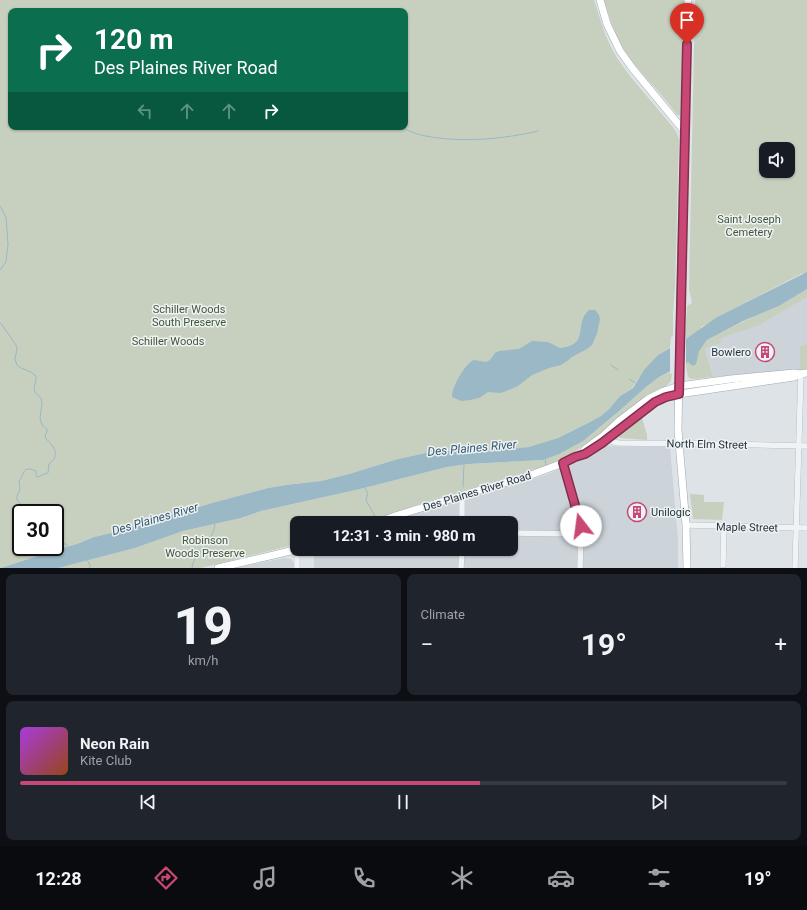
<!DOCTYPE html>
<meta charset="utf-8">
<style>
body{margin:0;font-family:Roboto,sans-serif;background:#20242c;color:#f1f3f6;height:100vh;display:flex;flex-direction:column;font-size:15px;white-space:nowrap}
*{box-sizing:border-box;margin:0}
p{font-size:13px;color:#9ea1a6}
.icon{flex:none;width:22px;height:22px;fill:none;stroke:currentColor;stroke-width:2;stroke-linecap:round;stroke-linejoin:round}
.map{position:relative;height:568px;overflow:hidden}
.drawer{display:flex;flex-direction:column;gap:6px;padding:6px;background:#0d0f14;flex:1}
.drawer>*{flex:none}
.guide{position:absolute;left:8px;top:8px;width:400px;height:122px;border-radius:8px;box-shadow:0 1px 3px #0004;background:#0b6e4f;color:#fff;overflow:hidden}
.buttons{position:absolute;left:759px;top:142px;display:grid;gap:8px}
.buttons a{display:grid;place-items:center;width:36px;height:36px;border-radius:8px;background:#171b24;box-shadow:0 1px 3px #0004;font-size:20px}
.speed{position:absolute;left:12px;top:504px;display:flex;gap:8px;font-size:20px;font-weight:700;text-align:center}
.speed>*{display:grid;place-content:center;width:52px;height:52px;border-radius:50%;background:#171b24;box-shadow:0 1px 3px #0004;line-height:1}
.speed .limit{border:2px solid #111;border-radius:6px;background:#fff;color:#111}
.pin{position:absolute;display:grid;place-items:center;width:34px;height:34px;color:#fff;margin:-41px -17px;border-radius:50% 50% 50% 0;rotate:-45deg;box-shadow:0 0 4px #0007}
.pin .icon{rotate:45deg}
.me{position:absolute;width:44px;margin:-22px;rotate:345deg;stroke-linejoin:round;filter:drop-shadow(0 0 3px #0008)}
.turn{display:flex;align-items:center;gap:14px;height:84px;padding:0 20px;font-size:18px}
.turn .icon{width:52px;height:52px;stroke-width:2.5}
.turn b{display:block;font-size:28px;line-height:34px}
.lanes{display:flex;align-items:center;height:38px;padding:0 20px;background:#0003;justify-content:center;gap:20px;direction:ltr}
.lanes .off{opacity:.35}
.big{font-size:30px;font-weight:700;line-height:1.1}
.drawer .widget{flex:1;display:flex;flex-direction:column;justify-content:center;gap:6px;min-width:0;padding:0 14px;border-radius:8px;background:#20242c}
.drawer .dial{align-items:center;gap:0}
.dial b{font-size:52px;line-height:1}
.song{display:flex;align-items:center;gap:12px}
.cover{width:48px;height:48px;border-radius:6px;background:linear-gradient(135deg,hsl(280 70% 55%),hsl(20 70% 35%))}
.played{height:4px;border-radius:2px;background:linear-gradient(90deg,#c84775 60%,#363941 60%)}
.keys{display:flex;justify-content:space-around;direction:ltr}
.heat{display:flex;justify-content:space-between;align-items:center;font-size:22px;direction:ltr}
.drawer .tiles{flex:1;display:grid;gap:6px;grid-template-columns:1fr 1fr}
.widget:last-child{grid-column:span 2}
.trip{position:absolute;left:290px;top:516px;width:228px;height:40px;border-radius:8px;background:#171b24;box-shadow:0 1px 3px #0004;font-weight:700;line-height:40px;text-align:center}
.tab-bar{display:flex;height:64px;justify-content:space-around;align-items:center;background:#090b0e;color:#9ea1a6}
.tab-bar .icon{width:28px;height:28px}
.tab-bar .active{color:#c84775}
.tab-bar b{font-size:18px;color:#f1f3f6}
.map>svg:first-child{display:block}
.built{fill:#ccd3d9}
.green{fill:#c7d0bf;fill-rule:evenodd}
.water{fill:#9ab8c6}
.pier{fill:#dee3e7}
.lines{fill:none;stroke-linecap:round;stroke-linejoin:round}
.stream{stroke:#9ab8c6;stroke-width:1}
.minor-casing{stroke:#a4abb1;stroke-width:6}
.major-casing{stroke:#9eaab2;stroke-width:8}
.minor{stroke:#f0f3f5;stroke-width:5.5}
.major{stroke:#fff;stroke-width:7}
.route-casing{stroke:#822e4c;stroke-width:10}
.route{stroke:#c84775;stroke-width:7}
.labels{text-anchor:middle;stroke-width:3;stroke-linejoin:round;paint-order:stroke}
.park-label{font-size:11px;fill:#435836;stroke:#edf2f5}
.poi-label{font-size:11px;fill:#28343d;stroke:#edf2f5;text-anchor:end}
.street-label{font-size:11px;fill:#28343d;stroke:#edf2f5}
.water-label{font-size:12px;font-style:italic;fill:#345a6f;stroke:#edf2f5}
</style>
<div class="map">
<svg width="807" height="568" viewBox="0 0 807 568">
<rect width="100%" height="100%" fill="#dee3e7"/>
<g class="built">
<path d="M 807,289 L 807,344 L 800,346 L 800,370 L 713,377 L 704,344 L 779,306 Z"/>
<path d="M 604,446 L 670,447 L 678,540 L 678,568 L 314,568 L 314,549 L 511,549 L 511,523 L 387,523 L 453,501 L 533,479 L 551,473 L 581,459 Z"/>
<path d="M 284,558 L 291,559 L 294,563 L 294,568 L 236,568 Z"/>
</g>
<g class="green">
<path d="M 0,0 L 594,0 L 605,34 L 611,47 L 617,58 L 630,76 L 672,126 L 677,133 L 679,140 L 675,287 L 673,314 L 673,336 L 671,337 L 670,348 L 658,355 L 638,379 L 632,388 L 620,396 L 609,409 L 601,416 L 590,422 L 558,438 L 530,447 L 484,452 L 450,451 L 426,453 L 398,459 L 349,474 L 321,481 L 286,485 L 268,488 L 212,503 L 180,513 L 159,518 L 120,531 L 94,537 L 77,544 L 59,549 L 4,567 L 0,568 ZM 11,11 L 405,11 L 405,127 L 11,127 ZM 21,513 L 55,513 L 55,547 L 21,547 Z"/>
<path d="M 604,0 L 684,0 L 681,99 L 680,115 L 677,115 C 660,90 635,70 620,43 C 613,29 609,15 604,0 Z"/>
<path d="M 695,0 L 807,0 L 807,280 L 803,273 L 717,317 L 709,323 L 701,327 L 704,344 L 707,340 L 730,328 L 757,315 L 779,306 L 807,289 L 807,297 L 757,326 L 729,335 L 720,339 L 721,343 L 705,348 L 713,377 L 693,379 L 689,378 C 683,369 686,319 687,306 L 692,303 L 689,289 ZM 766,149 L 788,149 L 788,171 L 766,171 Z"/>
<path d="M 807,344 L 807,369 L 800,370 L 800,346 Z"/>
<path d="M 670,372 L 670,374 L 672,373 L 671,381 L 666,386 L 650,396 L 589,442 L 574,452 L 560,460 L 544,466 L 526,472 L 438,498 L 363,523 L 297,523 L 297,544 L 201,568 L 58,568 L 135,548 L 183,531 L 241,518 L 261,511 L 360,489 L 447,467 L 468,464 L 543,460 L 600,427 L 646,387 L 659,377 Z"/>
<path d="M 642,418 L 647,435 L 647,440 L 620,438 L 619,437 L 620,434 Z"/>
<path d="M 690,494 L 704,495 L 704,502 L 724,502 L 722,520 L 693,519 Z"/>
</g>
<g class="water">
<path d="M 807,272 L 807,289 L 779,306 L 743,321 L 707,340 L 699,351 L 696,364 L 693,366 L 688,362 L 659,377 L 646,387 L 619,411 L 583,441 L 559,454 L 543,460 L 468,464 L 447,467 L 360,489 L 261,511 L 241,518 L 183,531 L 135,548 L 58,568 L 0,568 L 4,567 L 59,549 L 77,544 L 94,537 L 120,531 L 159,518 L 180,513 L 212,503 L 268,488 L 286,485 L 321,481 L 349,474 L 398,459 L 426,453 L 450,451 L 484,452 L 529,447 L 558,438 L 590,422 L 601,416 L 609,409 L 620,396 L 633,388 L 644,370 L 658,355 L 686,339 L 717,317 Z"/>
<path d="M 589,310 L 595,310 L 596,311 L 599,315 L 600,319 L 597,334 L 595,338 L 592,345 L 587,349 L 572,357 L 567,361 L 561,365 L 549,368 L 532,375 L 518,386 L 506,391 L 501,393 L 488,392 L 479,398 L 470,400 L 461,401 L 452,397 C 451,389 465,363 474,360 L 486,362 L 490,360 L 495,353 L 499,351 L 519,349 L 532,341 L 548,342 L 560,348 C 591,345 573,324 589,310 Z"/>
</g>
<path class="pier" d="M 686,336 L 686,364 L 670,374 L 670,345 Z"/>
<g class="lines">
<g class="stream">
<path d="M 318,11 L 318,9"/>
<path d="M 400,127 C 408,130 417,135 426,136 C 460,143 505,139 538,131"/>
<path d="M 0,206 L 6,217 L 8,244 L 6,262 L 0,270"/>
<path d="M 0,323 L 2,325 L 16,345 L 17,349 L 15,359 L 17,365 L 21,368 L 31,372 L 36,376 L 36,380 L 34,388 L 35,392 L 41,398 L 42,403 L 40,418 L 42,425 L 47,429 L 47,431 L 45,437 C 47,441 49,441 51,444 C 57,451 57,459 49,464 L 48,473 L 44,474 L 38,477 L 36,476 L 36,471 C 34,471 32,469 29,469 C 23,468 23,477 19,481 L 20,489 L 17,496 L 17,500 L 22,505 L 27,507 L 29,513"/>
<path d="M 611,365 L 618,370"/>
<path d="M 629,379 L 635,383"/>
<path d="M 545,460 L 546,465"/>
<path d="M 364,487 L 368,493 L 366,500 L 376,518"/>
<path d="M 463,487 L 464,464"/>
<path d="M 55,543 L 66,544 L 69,547"/>
<path d="M 87,560 L 90,565 L 90,568"/>
<path d="M 192,568 C 193,558 199,554 205,547 C 210,541 214,531 215,524"/>
</g>
<g class="minor-casing">
<g id="minor">
<path d="M 607,440 L 618,443 L 719,444 L 807,446"/>
<path d="M 563,463 L 581,526 L 580,568"/>
<path d="M 460,496 L 462,502 L 462,523"/>
<path d="M 686,525 L 807,528"/>
<path d="M 511,533 L 580,534"/>
<path d="M 297,550 L 297,568"/>
<path d="M 723,565 L 724,526"/>
<path d="M 461,568 L 462,549"/>
<path d="M 795,568 L 801,374"/>
</g>
</g>
<g class="major-casing">
<g id="major">
<path d="M 600,0 L 607,24 L 620,51 L 633,69 L 685,132"/>
<path d="M 585,449 L 603,436 L 619,421 L 648,399 L 664,391 L 679,386 L 731,379 L 794,373 L 801,374 L 807,373"/>
<path d="M 377,523 L 395,516 L 460,496 L 531,475 L 563,463 L 575,457 L 585,454 L 607,440 L 652,404 L 666,397 L 679,394 L 794,377 L 801,374"/>
<path d="M 218,568 L 299,549"/>
<path d="M 687,568 L 686,525 L 678,430 L 680,317 L 688,0"/>
</g>
</g>
<use href="#minor" class="minor"/>
<use href="#major" class="major"/>
</g>
<g class="lines">
<g class="route-casing">
<path id="route" d="M 581,526 L 563,463 L 575,457 L 585,454 L 602,443 L 655,402 L 666,397 L 679,394 L 687,44"/>
</g>
<use href="#route" class="route"/>
</g>
<defs>
<g id="building-ring" transform="scale(1)"><circle r="9.5" fill="#edf2f5" stroke="#c84775" stroke-width="1.5"/><path d="M-4-6H4V6H1V3H-1V6H-4ZM-2.5-4.3h1.7v1.8h-1.7ZM.8-4.3h1.7v1.8H.8ZM-2.5-1h1.7V.8h-1.7ZM.8-1h1.7V.8H.8Z" fill="#c84775"/></g>
</defs>
<g fill-rule="evenodd">
<use href="#building-ring" x="765" y="352"/>
<use href="#building-ring" x="637" y="512"/>
</g>
<g class="labels">
<g class="park-label">
<text x="749" y="223">Saint Joseph<tspan x="749" dy="13">Cemetery</tspan></text>
<text x="189" y="313">Schiller Woods<tspan x="189" dy="13">South Preserve</tspan></text>
<text x="168" y="345">Schiller Woods</text>
<text x="205" y="544">Robinson<tspan x="205" dy="13">Woods Preserve</tspan></text>
</g>
<g class="poi-label">
<text x="751" y="356">Bowlero</text>
<text x="651" y="516" text-anchor="start">Unilogic</text>
</g>
<g class="street-label">
<text transform="translate(707 444) rotate(1)" y="4">North Elm Street</text>
<text transform="translate(477 491) rotate(-17)" y="4">Des Plaines River Road</text>
<text transform="translate(747 527) rotate(1)" y="4">Maple Street</text>
</g>
<g class="water-label">
<text transform="translate(472 448) rotate(-5)" y="4">Des Plaines River</text>
<text transform="translate(155 519) rotate(-16)" y="4">Des Plaines River</text>
</g>
</g>
</svg>
<div class="buttons">
<a><svg class="icon" aria-label="sound" viewBox="0 0 24 24"><path d="M4 9h4l5-4v14l-5-4H4zM17 9q2 3 0 6"/></svg></a>
</div>
<div class="speed"><div class="limit">30</div></div>
<div class="pin" style="left:687px;top:44px;background:#d93025"><svg class="icon" aria-label="arrive" viewBox="0 0 24 24"><path d="M6 21V4h12l-3 4 3 4H6"/></svg></div>
<svg class="me" style="left:581px;top:526px" viewBox="-20 -20 40 40"><circle r="19" fill="#fff"/><path d="M0-13L10 11 0 6-10 11z" fill="#c84775"/></svg>
<div class="trip">12:31 · 3 min · 980 m</div>
<div class="guide">
<div class="turn"><svg class="icon" aria-label="right" viewBox="0 0 24 24"><path d="M7 20v-9h11M14 6l5 5-5 5"/></svg><div><b>120 m</b>Des Plaines River Road</div></div>
<div class="lanes"><svg class="icon off" aria-label="left" viewBox="0 0 24 24"><path d="M17 20v-9H6M10 6l-5 5 5 5"/></svg><svg class="icon off" aria-label="ahead" viewBox="0 0 24 24"><path d="M12 20V5M6 11l6-6 6 6"/></svg><svg class="icon off" aria-label="ahead" viewBox="0 0 24 24"><path d="M12 20V5M6 11l6-6 6 6"/></svg><svg class="icon" aria-label="right" viewBox="0 0 24 24"><path d="M7 20v-9h11M14 6l5 5-5 5"/></svg></div>
</div>
</div>
<section class="drawer">
<div class="tiles">
<div class="widget dial"><b>19</b><p>km/h</p></div>
<div class="widget"><p>Climate</p>
<div class="heat"><a>−</a><b class="big">19°</b><a>+</a></div>
</div>
<div class="widget">
<div class="song"><i class="cover"></i><div><b>Neon Rain</b><p>Kite Club</p></div></div>
<div class="played"></div>
<div class="keys"><svg class="icon" aria-label="previous" viewBox="0 0 24 24"><path d="M18 5L8 12l10 7zM5 5v14"/></svg><svg class="icon" aria-label="pause" viewBox="0 0 24 24"><path d="M8 5v14M16 5v14"/></svg><svg class="icon" aria-label="next" viewBox="0 0 24 24"><path d="M6 5l10 7-10 7zM19 5v14"/></svg></div>
</div>
</div>
</section>
<nav class="tab-bar">
<b>12:28</b>
<svg class="icon active" aria-label="directions" viewBox="0 0 24 24"><path d="M12 3l9 9-9 9-9-9zM9 14v-3h6M13 9l2 2-2 2"/></svg>
<svg class="icon" aria-label="music" viewBox="0 0 24 24"><path d="M9 18V5l10-2v13"/><circle cx="6" cy="18" r="3"/><circle cx="16" cy="16" r="3"/></svg>
<svg class="icon" aria-label="phone" viewBox="0 0 24 24"><path d="M5 4h4l2 5-3 2q2 4 5 5l2-3 5 2v4C11 20 4 13 5 4z"/></svg>
<svg class="icon" aria-label="climate" viewBox="0 0 24 24"><path d="M12 3v18M4 7l16 10M4 17L20 7"/></svg>
<svg class="icon" aria-label="car" viewBox="0 0 24 24"><path d="M5 17H2v-5l4-1 3-4h7l3 4 3 1v5h-3M9 17h6M6 11h13"/><circle cx="7" cy="17" r="2"/><circle cx="17" cy="17" r="2"/></svg>
<svg class="icon" aria-label="filters" viewBox="0 0 24 24"><path d="M4 7h16M4 17h16"/><circle cx="9" cy="7" r="2"/><circle cx="15" cy="17" r="2"/></svg>
<b>19°</b>
</nav>
